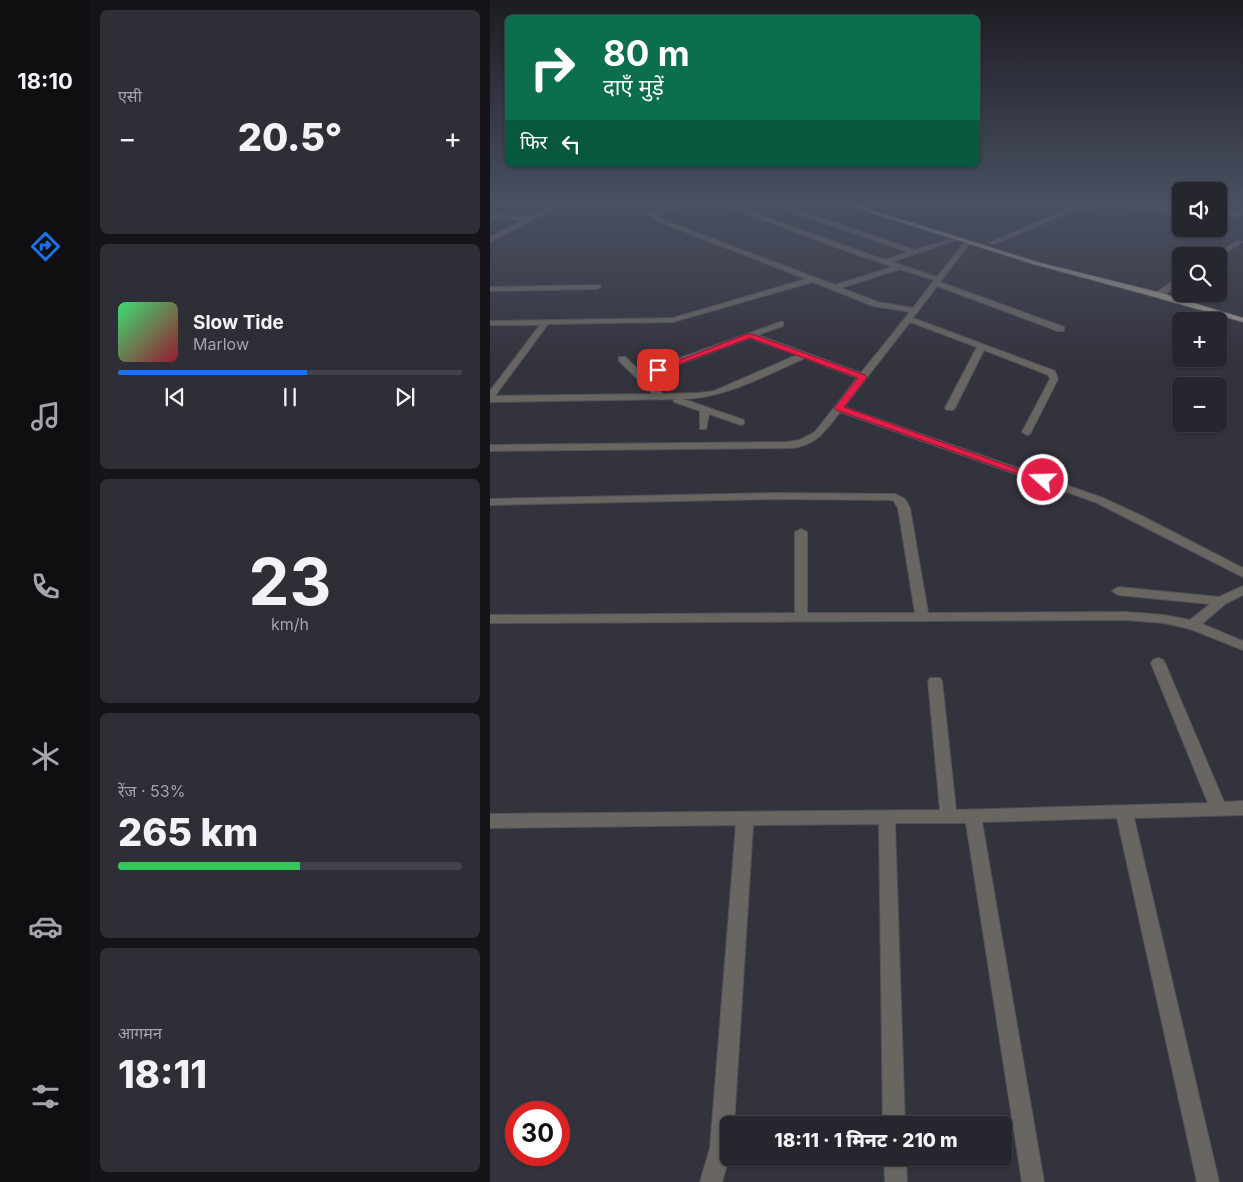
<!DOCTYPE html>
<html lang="hi">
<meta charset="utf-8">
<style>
body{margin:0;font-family:Inter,"Noto Sans Devanagari",sans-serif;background:#2e2e36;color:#f1f3f6;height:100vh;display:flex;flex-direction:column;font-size:19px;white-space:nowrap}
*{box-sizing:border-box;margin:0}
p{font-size:16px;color:#a4a5aa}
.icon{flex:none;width:28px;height:28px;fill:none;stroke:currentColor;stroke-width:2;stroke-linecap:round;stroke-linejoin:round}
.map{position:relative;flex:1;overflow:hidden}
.details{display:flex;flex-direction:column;gap:10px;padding:10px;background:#151519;width:400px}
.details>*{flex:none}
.top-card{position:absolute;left:15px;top:15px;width:475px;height:152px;border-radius:8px;box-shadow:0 1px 4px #0004,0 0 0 1px #42434a;background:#0b6e4f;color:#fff;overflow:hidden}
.controls{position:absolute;left:682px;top:182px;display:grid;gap:10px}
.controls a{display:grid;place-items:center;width:55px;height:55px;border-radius:8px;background:#26262e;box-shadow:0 1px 4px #0004,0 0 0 1px #42434a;font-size:25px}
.speed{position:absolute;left:15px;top:1101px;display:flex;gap:10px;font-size:25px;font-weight:700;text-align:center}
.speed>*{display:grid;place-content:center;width:65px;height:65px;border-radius:50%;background:#26262e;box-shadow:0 1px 4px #0004,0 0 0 1px #42434a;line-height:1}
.speed .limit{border:8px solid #d22;background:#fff;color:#111}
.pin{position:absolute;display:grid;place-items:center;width:42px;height:42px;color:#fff;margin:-21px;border-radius:10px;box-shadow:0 2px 8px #0006}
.me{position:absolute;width:55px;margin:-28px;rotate:290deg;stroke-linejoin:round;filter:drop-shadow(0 0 4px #0008)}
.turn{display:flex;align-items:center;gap:18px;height:105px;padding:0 15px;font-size:22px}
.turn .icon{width:65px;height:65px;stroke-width:2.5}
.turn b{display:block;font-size:35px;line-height:42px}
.then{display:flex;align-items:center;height:48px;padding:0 15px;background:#0003;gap:10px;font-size:19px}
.big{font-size:38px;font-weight:800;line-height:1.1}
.details .tile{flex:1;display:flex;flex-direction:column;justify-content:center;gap:8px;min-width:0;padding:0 18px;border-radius:8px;background:#2e2e36}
.details .dial{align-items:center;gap:0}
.dial b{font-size:65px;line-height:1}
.song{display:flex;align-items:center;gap:15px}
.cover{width:60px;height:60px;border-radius:8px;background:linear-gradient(135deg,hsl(140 70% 55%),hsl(350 70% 35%))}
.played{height:5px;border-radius:2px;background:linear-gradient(90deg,#1a73e8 55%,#42434a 55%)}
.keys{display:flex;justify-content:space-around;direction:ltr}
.heat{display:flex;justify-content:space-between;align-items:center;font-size:28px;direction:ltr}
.charge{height:8px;border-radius:4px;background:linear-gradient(90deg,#34c759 53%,#42434a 0)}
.trip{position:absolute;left:230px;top:1116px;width:292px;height:50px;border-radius:8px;background:#26262e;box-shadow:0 1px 4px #0004,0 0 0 1px #42434a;font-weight:800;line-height:50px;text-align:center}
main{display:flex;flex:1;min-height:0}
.tab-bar{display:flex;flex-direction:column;width:90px;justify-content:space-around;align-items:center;background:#0f0f12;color:#a4a5aa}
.tab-bar .icon{width:35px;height:35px}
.tab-bar .on{color:#1a73e8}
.tab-bar b{font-size:22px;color:#f1f3f6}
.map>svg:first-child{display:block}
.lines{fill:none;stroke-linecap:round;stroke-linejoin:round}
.minor-casing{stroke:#51515a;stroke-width:2}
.major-casing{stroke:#51515a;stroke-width:2}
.minor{fill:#696661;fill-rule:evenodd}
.major{fill:#9d978d;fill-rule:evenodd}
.route{fill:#e11d48;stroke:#92132f}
</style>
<main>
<nav class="tab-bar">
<b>18:10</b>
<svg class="icon on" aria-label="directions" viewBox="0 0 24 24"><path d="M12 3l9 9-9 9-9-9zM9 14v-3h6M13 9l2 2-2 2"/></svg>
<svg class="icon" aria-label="music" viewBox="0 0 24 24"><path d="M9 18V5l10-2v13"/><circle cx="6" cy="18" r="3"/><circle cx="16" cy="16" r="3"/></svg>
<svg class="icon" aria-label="phone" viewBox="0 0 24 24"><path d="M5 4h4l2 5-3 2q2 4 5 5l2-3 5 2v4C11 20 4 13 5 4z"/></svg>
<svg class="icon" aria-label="climate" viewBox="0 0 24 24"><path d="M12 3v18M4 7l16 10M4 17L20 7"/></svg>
<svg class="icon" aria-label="car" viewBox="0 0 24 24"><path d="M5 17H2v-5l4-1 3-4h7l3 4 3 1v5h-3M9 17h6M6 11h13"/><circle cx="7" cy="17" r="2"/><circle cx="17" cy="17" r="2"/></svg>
<svg class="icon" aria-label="filters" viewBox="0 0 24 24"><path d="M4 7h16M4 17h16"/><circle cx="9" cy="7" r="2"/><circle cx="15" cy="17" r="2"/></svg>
</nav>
<section class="details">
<div class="tile"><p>एसी</p>
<div class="heat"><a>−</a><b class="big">20.5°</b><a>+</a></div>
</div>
<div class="tile">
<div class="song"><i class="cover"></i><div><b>Slow Tide</b><p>Marlow</p></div></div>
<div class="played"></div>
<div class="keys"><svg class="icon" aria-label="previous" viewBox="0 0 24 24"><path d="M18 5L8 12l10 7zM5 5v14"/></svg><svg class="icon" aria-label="pause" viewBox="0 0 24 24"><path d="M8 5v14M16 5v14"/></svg><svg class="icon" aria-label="next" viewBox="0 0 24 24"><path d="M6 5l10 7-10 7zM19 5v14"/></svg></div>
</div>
<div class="tile dial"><b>23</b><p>km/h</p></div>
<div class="tile"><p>रेंज · 53%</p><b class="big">265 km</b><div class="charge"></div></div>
<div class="tile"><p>आगमन</p><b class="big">18:11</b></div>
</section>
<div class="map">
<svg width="753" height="1182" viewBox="0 0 753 1182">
<rect width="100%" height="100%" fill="#33333d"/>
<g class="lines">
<g class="minor-casing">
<g id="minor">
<path d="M 71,201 L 78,201 L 0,242 L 0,237 L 33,220 L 0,218 L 0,214 L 39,217 Z"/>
<path d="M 210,201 L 221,201 L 166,214 L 173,220 L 345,285 L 403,267 L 356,251 L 223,201 L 231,201 L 395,260 L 418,252 L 271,201 L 279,201 L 425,250 L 468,237 L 468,239 L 402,262 L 447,277 L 476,241 L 480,241 L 480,243 L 450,282 L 574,327 L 574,331 L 568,331 L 447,286 L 423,318 L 565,371 L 568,379 L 540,434 L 537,435 L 532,432 L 560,379 L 558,375 L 494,350 L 465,408 L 463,410 L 457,410 L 455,408 L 487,347 L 420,322 L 354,407 L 613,498 L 652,516 L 753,568 L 753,577 L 605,502 L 350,412 C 336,430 327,445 302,448 L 0,451 L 0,445 L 297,442 L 310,440 L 325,432 L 367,378 L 315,358 C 276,375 236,398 193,399 L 254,420 L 254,424 L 251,425 L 219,414 L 216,429 L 210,429 L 210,411 L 184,402 L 183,399 L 0,402 L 0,391 L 50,325 L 0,325 L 0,321 L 183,318 L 316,279 L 169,222 L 158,213 ZM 410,269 L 444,280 L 423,308 L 388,302 L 351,288 ZM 323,282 L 383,306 L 420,312 L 371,373 L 268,335 L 293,326 L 293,322 L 290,322 L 151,372 L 135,357 L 129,357 L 129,361 L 163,394 L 5,396 L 58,324 L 183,322 ZM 260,338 L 307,355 L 224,391 L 209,393 L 173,394 L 155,377 Z"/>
<path d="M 623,204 L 691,209 L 691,213 L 623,207 L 583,211 L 504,244 L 499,243 L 580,208 Z"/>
<path d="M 753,211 L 753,215 L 729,217 L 729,213 Z"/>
<path d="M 747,241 L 752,242 L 729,257 L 724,256 Z"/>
<path d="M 688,278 L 691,278 L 691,283 L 671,297 L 665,297 L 665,293 Z"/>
<path d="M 110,285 L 111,287 L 107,289 L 0,291 L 0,287 Z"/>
<path d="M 283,493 L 405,494 L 415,499 L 420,508 L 438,613 L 636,612 L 674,615 L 700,620 L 720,604 L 628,595 L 622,591 L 628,587 L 729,597 L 753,586 L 753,595 L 735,604 L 712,624 L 753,641 L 753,650 L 700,629 L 674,623 L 636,620 L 0,623 L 0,615 L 305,613 L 305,532 L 311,529 L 317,532 L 317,613 L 425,613 L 408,508 L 403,500 L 283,499 L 0,505 L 0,499 Z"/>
<path d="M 668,658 L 673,660 L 675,663 L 734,802 L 753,801 L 753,815 L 644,818 L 729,1182 L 707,1182 L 627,818 L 492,822 L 554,1182 L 532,1182 L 476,823 L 405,823 L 415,1125 L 393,1125 L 389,824 L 263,825 L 244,1125 L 239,1125 L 239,1158 L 232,1182 L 210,1182 L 220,1148 L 246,825 L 0,828 L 0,814 L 450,810 L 438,681 L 440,678 L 450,678 L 452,681 L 466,810 L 718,803 L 661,663 L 663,660 Z"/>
<path d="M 394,1158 L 416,1158 L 417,1182 L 395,1182 Z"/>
</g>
</g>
<g class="major-casing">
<path id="major" d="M 344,201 L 353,201 L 547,262 L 671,293 L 753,318 L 753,322 L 665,297 L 543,264 Z"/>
</g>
<use href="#minor" class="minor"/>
<use href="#major" class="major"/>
</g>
<linearGradient id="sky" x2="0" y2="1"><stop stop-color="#1c1c22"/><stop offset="0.55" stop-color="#4a5062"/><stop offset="1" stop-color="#4a5062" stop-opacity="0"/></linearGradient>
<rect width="753" height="366" fill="url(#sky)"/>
<path class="route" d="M 257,334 L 262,334 L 375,375 L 377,377 L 354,407 L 558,480 L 553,483 L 550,482 L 346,410 L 344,408 L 368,378 L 260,338 L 171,371 L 164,370 Z"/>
</svg>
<div class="controls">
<a><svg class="icon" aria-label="sound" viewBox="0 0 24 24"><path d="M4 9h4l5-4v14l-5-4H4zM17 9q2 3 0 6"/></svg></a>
<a><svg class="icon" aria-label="search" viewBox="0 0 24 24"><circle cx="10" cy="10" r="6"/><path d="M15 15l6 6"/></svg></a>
<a>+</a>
<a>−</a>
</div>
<div class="speed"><div class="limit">30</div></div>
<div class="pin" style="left:168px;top:370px;background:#d93025"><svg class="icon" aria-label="arrive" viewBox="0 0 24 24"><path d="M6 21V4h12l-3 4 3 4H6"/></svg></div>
<svg class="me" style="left:553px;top:480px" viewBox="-20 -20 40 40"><circle r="17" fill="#e11d48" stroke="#fff" stroke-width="3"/><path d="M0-11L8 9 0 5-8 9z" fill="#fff"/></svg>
<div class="trip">18:11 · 1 मिनट · 210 m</div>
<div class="top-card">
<div class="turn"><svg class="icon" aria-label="right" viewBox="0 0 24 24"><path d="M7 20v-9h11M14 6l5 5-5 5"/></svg><div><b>80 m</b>दाएँ मुड़ें</div></div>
<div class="then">फिर<svg class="icon" aria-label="left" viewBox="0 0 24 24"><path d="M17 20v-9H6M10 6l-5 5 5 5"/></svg></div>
</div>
</div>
</main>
